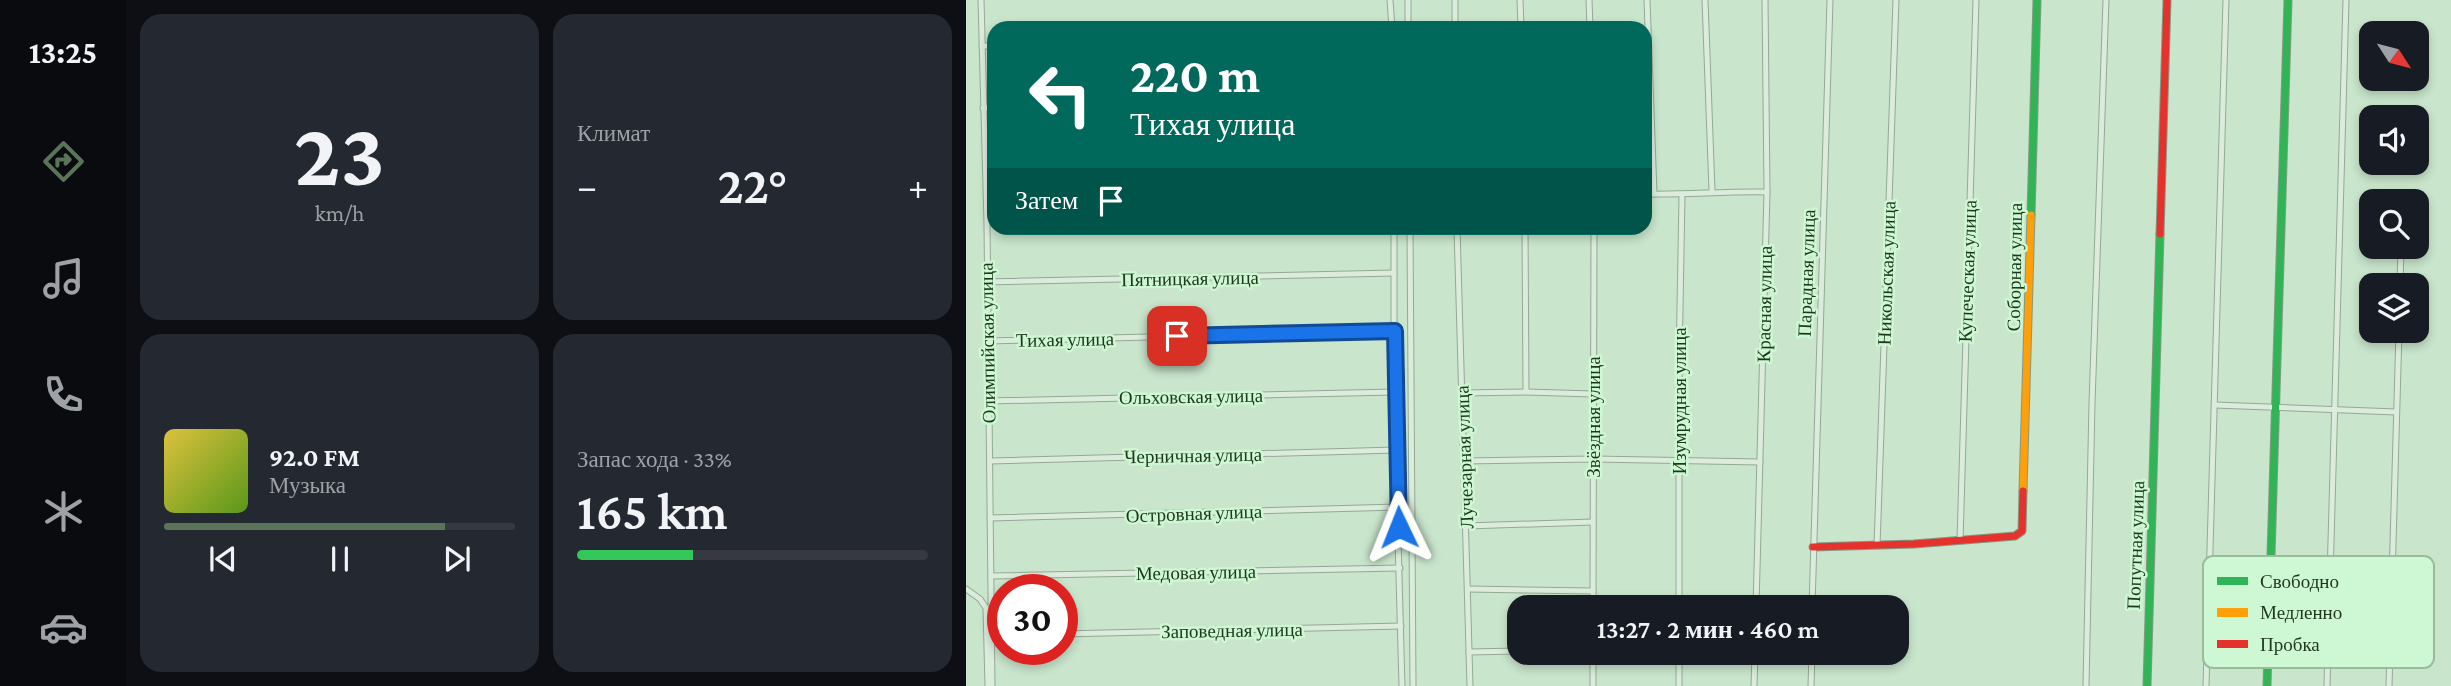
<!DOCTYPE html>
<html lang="ru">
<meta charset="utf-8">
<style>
body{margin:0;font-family:"Crimson Pro",serif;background:#242831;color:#f1f3f6;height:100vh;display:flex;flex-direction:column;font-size:26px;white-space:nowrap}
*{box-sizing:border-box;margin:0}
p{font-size:23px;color:#9ea1a6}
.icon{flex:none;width:38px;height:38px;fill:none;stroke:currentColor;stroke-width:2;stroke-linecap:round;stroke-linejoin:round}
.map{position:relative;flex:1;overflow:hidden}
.panel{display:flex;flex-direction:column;gap:14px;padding:14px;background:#0d0f14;width:840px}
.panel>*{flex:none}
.banner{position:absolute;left:21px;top:21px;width:665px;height:214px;border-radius:21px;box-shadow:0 4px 10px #0003;background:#00695c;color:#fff;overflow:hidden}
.needle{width:46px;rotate:126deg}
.controls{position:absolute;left:1393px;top:21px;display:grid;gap:14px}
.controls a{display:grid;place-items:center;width:70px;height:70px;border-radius:14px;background:#171b24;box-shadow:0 4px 10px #0003;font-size:35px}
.speed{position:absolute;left:21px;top:574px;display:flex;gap:14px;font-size:35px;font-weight:700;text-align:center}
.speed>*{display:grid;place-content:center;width:91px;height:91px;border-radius:50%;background:#171b24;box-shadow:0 4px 10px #0003;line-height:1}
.speed .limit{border:10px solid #d22;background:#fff;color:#111}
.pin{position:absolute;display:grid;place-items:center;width:60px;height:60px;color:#fff;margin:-30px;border-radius:14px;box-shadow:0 4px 10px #0006}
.me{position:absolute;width:77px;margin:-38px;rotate:358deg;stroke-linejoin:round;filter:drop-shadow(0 0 5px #0008)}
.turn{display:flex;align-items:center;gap:24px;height:147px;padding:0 28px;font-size:32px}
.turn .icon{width:91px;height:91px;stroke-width:2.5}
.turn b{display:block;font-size:49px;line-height:60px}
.then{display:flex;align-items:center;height:66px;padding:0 28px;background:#0003;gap:14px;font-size:26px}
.big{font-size:52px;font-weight:600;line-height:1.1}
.panel .widget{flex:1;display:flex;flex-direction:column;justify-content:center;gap:10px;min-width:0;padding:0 24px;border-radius:21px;background:#242831}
.panel .dial{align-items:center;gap:0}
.dial b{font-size:91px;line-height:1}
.song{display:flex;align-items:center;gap:21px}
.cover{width:84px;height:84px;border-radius:10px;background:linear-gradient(135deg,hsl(50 70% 55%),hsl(90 70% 35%))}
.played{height:7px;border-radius:4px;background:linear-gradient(90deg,#5a7459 80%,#363941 80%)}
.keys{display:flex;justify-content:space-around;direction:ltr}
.heat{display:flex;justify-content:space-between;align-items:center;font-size:38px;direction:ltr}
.charge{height:10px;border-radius:5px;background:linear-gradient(90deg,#34c759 33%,#363941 0)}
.panel .tiles{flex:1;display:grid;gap:14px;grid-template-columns:repeat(2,1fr)}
.trip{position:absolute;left:541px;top:595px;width:402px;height:70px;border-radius:21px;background:#171b24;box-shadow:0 4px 10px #0003;font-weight:600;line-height:70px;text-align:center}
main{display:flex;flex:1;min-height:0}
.tab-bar{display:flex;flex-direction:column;width:126px;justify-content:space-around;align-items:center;background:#090b0e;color:#9ea1a6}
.tab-bar .icon{width:49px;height:49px}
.tab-bar .current{color:#5a7459}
.tab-bar b{font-size:32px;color:#f1f3f6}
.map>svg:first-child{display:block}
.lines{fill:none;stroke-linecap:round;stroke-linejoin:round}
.street-casing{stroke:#94a994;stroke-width:7}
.fast-casing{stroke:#839984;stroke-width:9}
.slow-casing{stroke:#839984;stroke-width:9}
.jam-casing{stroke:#839984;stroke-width:9}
.street{stroke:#dbecdd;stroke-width:5}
.fast{stroke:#30b455;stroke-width:7}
.slow{stroke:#ff9f0a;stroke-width:7}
.jam{stroke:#e5322d;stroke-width:7}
.route-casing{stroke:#114b97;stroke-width:18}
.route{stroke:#1a73e8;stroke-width:12}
.labels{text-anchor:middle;stroke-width:5;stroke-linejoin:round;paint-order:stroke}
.street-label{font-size:19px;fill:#1e371b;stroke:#cef7d3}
.key{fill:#cef7d3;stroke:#99bd9c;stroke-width:2}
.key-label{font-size:19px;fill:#1e371b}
</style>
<main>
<nav class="tab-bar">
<b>13:25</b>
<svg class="icon current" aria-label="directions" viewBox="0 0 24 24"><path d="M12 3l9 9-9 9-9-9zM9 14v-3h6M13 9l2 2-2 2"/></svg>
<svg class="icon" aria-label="music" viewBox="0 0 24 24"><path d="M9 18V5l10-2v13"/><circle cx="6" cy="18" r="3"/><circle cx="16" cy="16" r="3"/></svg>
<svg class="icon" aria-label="phone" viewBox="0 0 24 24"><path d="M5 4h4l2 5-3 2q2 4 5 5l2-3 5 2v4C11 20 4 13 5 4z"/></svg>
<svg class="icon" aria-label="climate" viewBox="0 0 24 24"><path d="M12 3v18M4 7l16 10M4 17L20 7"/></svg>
<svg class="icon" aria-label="car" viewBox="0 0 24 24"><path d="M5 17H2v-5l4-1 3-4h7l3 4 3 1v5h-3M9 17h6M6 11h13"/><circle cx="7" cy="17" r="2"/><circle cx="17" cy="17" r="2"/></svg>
</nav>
<section class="panel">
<div class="tiles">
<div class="widget dial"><b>23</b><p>km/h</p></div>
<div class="widget"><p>Климат</p>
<div class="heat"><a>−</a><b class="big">22°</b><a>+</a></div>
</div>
<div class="widget">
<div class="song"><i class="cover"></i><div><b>92.0 FM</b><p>Музыка</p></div></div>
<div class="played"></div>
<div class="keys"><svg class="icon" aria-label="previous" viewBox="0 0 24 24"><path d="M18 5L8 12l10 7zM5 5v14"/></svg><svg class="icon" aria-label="pause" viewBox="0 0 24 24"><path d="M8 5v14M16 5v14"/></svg><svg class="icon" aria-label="next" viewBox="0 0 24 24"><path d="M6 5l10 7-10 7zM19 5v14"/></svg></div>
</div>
<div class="widget"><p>Запас хода · 33%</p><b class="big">165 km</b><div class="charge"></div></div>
</div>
</section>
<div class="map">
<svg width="1485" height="686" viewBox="0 0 1485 686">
<rect width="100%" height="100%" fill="#c9e5cc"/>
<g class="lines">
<g class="street-casing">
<g id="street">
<path d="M 15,0 L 21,224 L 26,686"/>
<path d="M 424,0 L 426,28"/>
<path d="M 442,0 L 442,28"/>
<path d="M 489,0 L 489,28"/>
<path d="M 554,0 L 555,28"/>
<path d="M 623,0 L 624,28"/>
<path d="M 681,0 L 688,194"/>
<path d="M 739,0 L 746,191"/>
<path d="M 16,46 L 28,46"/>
<path d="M 17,108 L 28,107"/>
<path d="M 679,194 C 720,195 760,191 801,192"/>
<path d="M 1437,201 L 1437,194"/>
<path d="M 428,228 L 428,392 L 436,686"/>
<path d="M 444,228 L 447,686"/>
<path d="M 491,228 L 504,686"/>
<path d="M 559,228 L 560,392"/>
<path d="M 20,282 L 428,273"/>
<path d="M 1434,285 L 1435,247"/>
<path d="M 21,341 L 429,331"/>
<path d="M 496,393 L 560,392 L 627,394"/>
<path d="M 22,401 L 428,392"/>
<path d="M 1249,405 L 1430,412"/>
<path d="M 24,461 L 430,450"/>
<path d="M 498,461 L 628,459 L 794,462"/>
<path d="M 24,518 L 432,507"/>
<path d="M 500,526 L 627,522"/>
<path d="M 994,541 L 1010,0"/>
<path d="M 911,546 L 930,0"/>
<path d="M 25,576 L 434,568"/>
<path d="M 0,589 L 14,599 L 20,608 L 22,686"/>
<path d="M 502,589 L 627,591"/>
<path d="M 627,607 L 628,228"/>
<path d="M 713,607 L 713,365 L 716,195"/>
<path d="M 790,607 L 801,192 L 799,0"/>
<path d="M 846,607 L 864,0"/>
<path d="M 96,634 L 435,626"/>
<path d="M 26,636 L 37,636"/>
<path d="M 503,652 L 553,651"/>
<path d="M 627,686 L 627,653"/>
<path d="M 713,686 L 713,653"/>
<path d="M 788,686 L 789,653"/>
<path d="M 845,686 L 846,653"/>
<path d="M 1120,686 L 1126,403 L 1140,0"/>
<path d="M 1240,686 L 1260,0"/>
<path d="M 1361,686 L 1380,0"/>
<path d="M 1423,686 L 1433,331"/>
</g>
</g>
<g class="fast-casing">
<g id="fast">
<path d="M 1065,215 L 1071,0"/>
<path d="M 1181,686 L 1194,234"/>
<path d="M 1301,686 L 1322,0"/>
</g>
</g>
<g class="slow-casing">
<path id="slow" d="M 1057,491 L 1065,215"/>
</g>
<g class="jam-casing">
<g id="jam">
<path d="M 1194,234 L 1201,0"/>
<path d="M 847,547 L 948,544 L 1049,536 L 1056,531 L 1057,491"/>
</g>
</g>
<use href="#street" class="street"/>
<use href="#fast" class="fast"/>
<use href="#slow" class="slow"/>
<use href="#jam" class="jam"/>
</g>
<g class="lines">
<g class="route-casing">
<path id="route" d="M 211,336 L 429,331 L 433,527"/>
</g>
<use href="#route" class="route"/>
</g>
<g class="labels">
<g class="street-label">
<text transform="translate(1048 267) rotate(-89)" y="7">Соборная улица</text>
<text transform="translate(1001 271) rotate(-88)" y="7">Купеческая улица</text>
<text transform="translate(840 273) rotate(-88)" y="7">Парадная улица</text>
<text transform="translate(920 273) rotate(-88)" y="7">Никольская улица</text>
<text transform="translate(224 278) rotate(-1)" y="7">Пятницкая улица</text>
<text transform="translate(798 304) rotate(-89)" y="7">Красная улица</text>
<text transform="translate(99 339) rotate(-1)" y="7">Тихая улица</text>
<text transform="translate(21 343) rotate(-91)" y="7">Олимпийская улица</text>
<text transform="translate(225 396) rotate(-1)" y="7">Ольховская улица</text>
<text transform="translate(713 401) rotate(-90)" y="7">Изумрудная улица</text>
<text transform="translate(627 417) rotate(-90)" y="7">Звёздная улица</text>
<text transform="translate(227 455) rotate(-1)" y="7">Черничная улица</text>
<text transform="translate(498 457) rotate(-92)" y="7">Лучезарная улица</text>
<text transform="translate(228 513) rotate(-2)" y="7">Островная улица</text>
<text transform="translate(1169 545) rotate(-88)" y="7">Попутная улица</text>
<text transform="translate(230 572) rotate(-1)" y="7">Медовая улица</text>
<text transform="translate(266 630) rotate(-1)" y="7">Заповедная улица</text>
</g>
</g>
<rect x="1237" y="556" width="231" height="112" rx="10" class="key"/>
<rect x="1251" y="577" width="31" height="8" fill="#30b455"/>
<rect x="1251" y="608" width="31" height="9" fill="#ff9f0a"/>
<rect x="1251" y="640" width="31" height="8" fill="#e5322d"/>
<g class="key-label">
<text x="1294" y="588">Свободно</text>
<text x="1294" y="619">Медленно</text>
<text x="1294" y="651">Пробка</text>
</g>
</svg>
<div class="controls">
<a><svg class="needle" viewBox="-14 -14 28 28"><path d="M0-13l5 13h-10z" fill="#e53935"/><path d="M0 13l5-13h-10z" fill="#9ea1a6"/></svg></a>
<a><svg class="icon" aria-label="sound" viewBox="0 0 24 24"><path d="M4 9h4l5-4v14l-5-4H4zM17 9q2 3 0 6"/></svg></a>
<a><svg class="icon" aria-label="search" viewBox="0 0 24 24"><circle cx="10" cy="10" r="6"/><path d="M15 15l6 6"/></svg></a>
<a><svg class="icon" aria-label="layers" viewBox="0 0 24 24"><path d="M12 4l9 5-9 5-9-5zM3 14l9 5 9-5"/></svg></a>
</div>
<div class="speed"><div class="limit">30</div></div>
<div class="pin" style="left:211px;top:336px;background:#d93025"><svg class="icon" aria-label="arrive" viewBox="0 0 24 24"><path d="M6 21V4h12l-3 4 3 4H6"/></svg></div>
<svg class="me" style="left:433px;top:527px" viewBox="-20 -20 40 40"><path d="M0-17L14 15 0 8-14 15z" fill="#1a73e8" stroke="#fff" stroke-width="4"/></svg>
<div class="trip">13:27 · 2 мин · 460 m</div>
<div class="banner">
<div class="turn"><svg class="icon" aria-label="left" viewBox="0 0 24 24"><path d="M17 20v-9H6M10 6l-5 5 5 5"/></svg><div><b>220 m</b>Тихая улица</div></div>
<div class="then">Затем<svg class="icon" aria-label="arrive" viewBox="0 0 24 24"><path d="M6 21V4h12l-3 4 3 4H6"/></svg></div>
</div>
</div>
</main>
